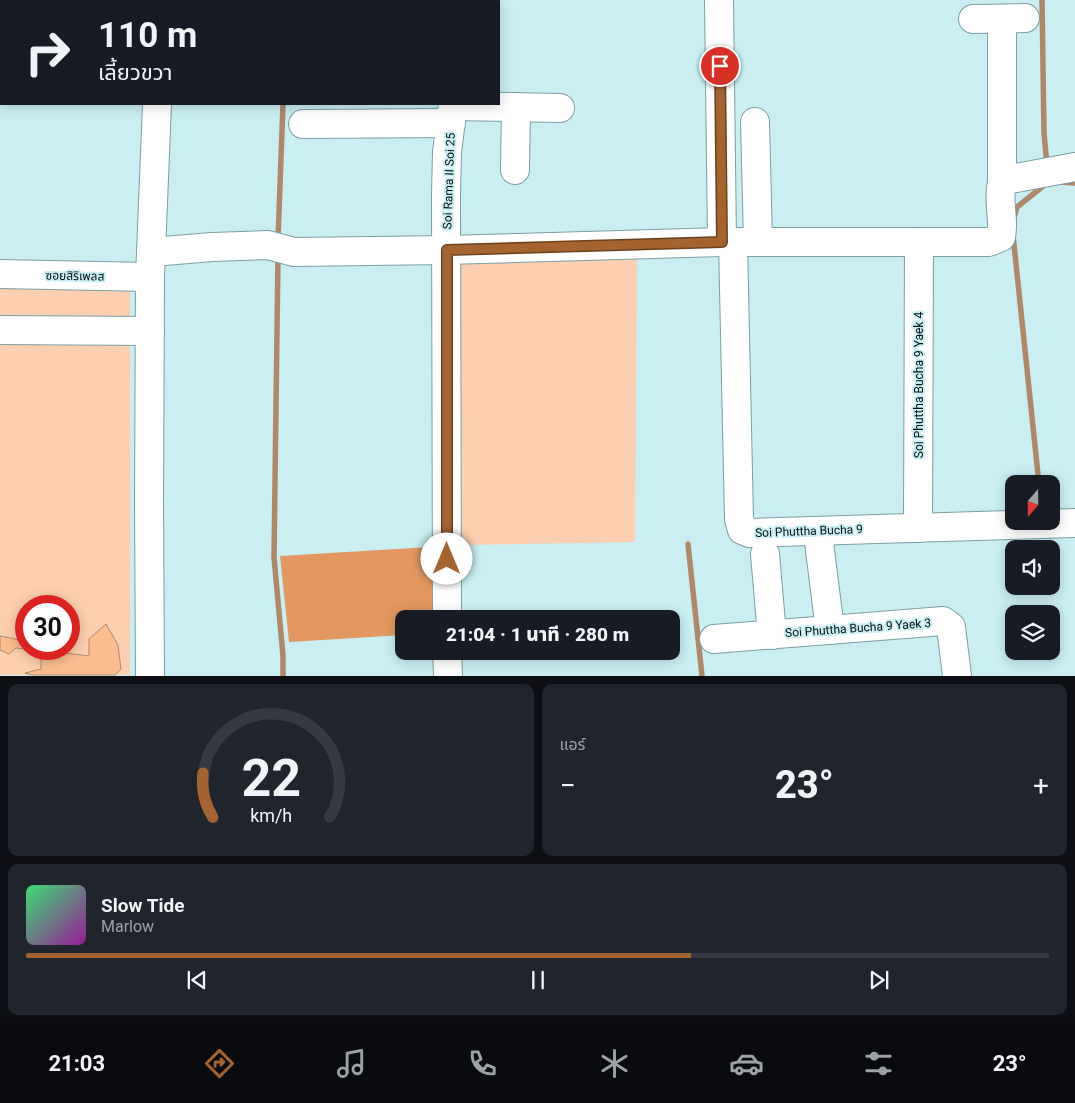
<!DOCTYPE html>
<html lang="th">
<meta charset="utf-8">
<style>
body{margin:0;font-family:Roboto,"Noto Sans Thai",sans-serif;background:#20242c;color:#f1f3f6;height:100vh;display:flex;flex-direction:column;font-size:19px;white-space:nowrap}
*{box-sizing:border-box;margin:0}
p{font-size:16px;color:#9ea1a6}
.icon{flex:none;width:28px;height:28px;fill:none;stroke:currentColor;stroke-width:2;stroke-linecap:round;stroke-linejoin:round}
.map{position:relative;height:676px;overflow:hidden}
.panel{display:flex;flex-direction:column;gap:8px;padding:8px;background:#0d0f14;flex:1}
.panel>*{flex:none}
.top-card{position:absolute;left:0px;top:0px;width:500px;height:105px;box-shadow:0 2px 12px #0003;background:#171b24;color:#f1f3f6;overflow:hidden}
.needle{width:32px;rotate:200deg}
.tools{position:absolute;left:1005px;top:475px;display:grid;gap:10px}
.tools a{display:grid;place-items:center;width:55px;height:55px;border-radius:10px;background:#171b24;box-shadow:0 2px 12px #0003;font-size:25px}
.speed{position:absolute;left:15px;top:595px;display:flex;gap:10px;font-size:25px;font-weight:700;text-align:center}
.speed>*{display:grid;place-content:center;width:65px;height:65px;border-radius:50%;background:#171b24;box-shadow:0 2px 12px #0003;line-height:1}
.speed .limit{border:8px solid #d22;background:#fff;color:#111}
.pin{position:absolute;display:grid;place-items:center;width:42px;height:42px;color:#fff;margin:-21px;border:2px solid #fff;border-radius:50%;box-shadow:0 1px 5px #0007}
.me{position:absolute;width:55px;margin:-28px;rotate:0deg;stroke-linejoin:round;filter:drop-shadow(0 0 4px #0008)}
.turn{display:flex;align-items:center;gap:18px;height:105px;padding:0 15px;font-size:22px}
.turn .icon{width:65px;height:65px;stroke-width:2.5}
.turn b{display:block;font-size:35px;line-height:42px}
.big{font-size:38px;font-weight:800;line-height:1.1}
.panel .card{flex:1;display:flex;flex-direction:column;justify-content:center;gap:8px;min-width:0;padding:0 18px;border-radius:10px;background:#20242c}
.panel .dial{align-items:center;gap:0}
.dial svg{height:130px;overflow:visible;fill:none;stroke:#363941;stroke-width:7;stroke-linecap:round;text-anchor:middle}
.dial text{fill:#f1f3f6;stroke:none}
.song{display:flex;align-items:center;gap:15px}
.cover{width:60px;height:60px;border-radius:8px;background:linear-gradient(135deg,hsl(140 70% 55%),hsl(300 70% 35%))}
.played{height:5px;border-radius:2px;background:linear-gradient(90deg,#a5642f 65%,#363941 65%)}
.keys{display:flex;justify-content:space-around;direction:ltr}
.heat{display:flex;justify-content:space-between;align-items:center;font-size:28px;direction:ltr}
.panel .tiles{flex:1;display:grid;gap:8px;grid-template-columns:1fr 1fr}
.card:last-child{grid-column:span 2}
.trip{position:absolute;left:395px;top:610px;width:285px;height:50px;border-radius:10px;background:#171b24;box-shadow:0 2px 12px #0003;font-weight:800;line-height:50px;text-align:center}
.tabs{display:flex;height:80px;justify-content:space-around;align-items:center;background:#090b0e;color:#9ea1a6}
.tabs .icon{width:35px;height:35px}
.tabs .selected{color:#a5642f}
.tabs b{font-size:22px;color:#f1f3f6}
.map>svg:first-child{display:block}
.green{fill:#fbcfaf}
.forest{fill:#e29860}
.water{fill:#f9bd90;stroke:#af886a}
.lines{fill:none;stroke-linecap:round;stroke-linejoin:round}
.stream{stroke:#af886a;stroke-width:5.5}
.minor-casing{stroke:#7b9fa2;stroke-width:30}
.minor{stroke:#fff;stroke-width:28}
.route-casing{stroke:#6b411f;stroke-width:12}
.route{stroke:#a5642f;stroke-width:9}
.labels{text-anchor:middle;stroke-width:4;stroke-linejoin:round;paint-order:stroke}
.street-label{font-size:12px;fill:#030e10;stroke:#c9eff3}
</style>
<div class="map">
<svg width="1075" height="676" viewBox="0 0 1075 676">
<rect width="100%" height="100%" fill="#c9eff3"/>
<g class="green">
<path d="M 637,252 L 635,542 L 461,545 L 458,258 Z"/>
<path d="M 0,283 L 130,287 L 130,675 L 115,675 L 121,669 L 89,656 L 66,653 L 54,649 L 69,649 L 69,606 L 26,606 L 26,641 L 0,636 Z"/>
<path d="M 15,648 L 41,651 L 41,669 L 26,673 L 32,675 L 0,675 L 0,651 L 9,654 Z"/>
</g>
<path class="forest" d="M 430,547 L 435,619 L 404,619 L 404,635 L 289,642 L 280,556 Z"/>
<path class="water" d="M 106,624 L 118,645 L 121,669 L 115,675 L 32,675 L 25,673 L 41,669 L 41,651 L 16,648 L 9,654 L 0,650 L 0,636 L 26,641 L 26,649 L 54,649 L 66,653 L 89,656 L 89,639 Z"/>
<g class="lines">
<g class="stream">
<path d="M 7,0 L 22,1"/>
<path d="M 1042,0 L 1044,133 L 1047,165"/>
<path d="M 279,1 L 279,0"/>
<path d="M 1061,182 L 1075,183"/>
<path d="M 1013,221 L 1017,207 L 1047,183"/>
<path d="M 1013,235 L 1039,484"/>
<path d="M 278,239 L 283,104"/>
<path d="M 278,256 L 274,557 L 283,656 L 283,676"/>
<path d="M 688,544 L 702,676"/>
</g>
<g class="minor-casing">
<g id="minor">
<path d="M 719,0 L 722,242"/>
<path d="M 459,1 L 459,0"/>
<path d="M 973,19 L 1025,18"/>
<path d="M 1002,19 L 1002,183"/>
<path d="M 453,106 L 560,108"/>
<path d="M 755,122 L 758,242"/>
<path d="M 303,124 L 451,123"/>
<path d="M 515,170 L 516,107"/>
<path d="M 733,242 L 739,519 L 742,530 L 749,533 L 1075,523"/>
<path d="M 152,252 L 212,247 L 268,245 L 294,252 L 447,250 L 722,242 L 989,242 L 1001,237 C 1005,219 997,201 1002,183 L 1010,179 L 1075,167"/>
<path d="M 0,274 L 150,277"/>
<path d="M 0,330 L 150,331"/>
<path d="M 918,528 L 919,242"/>
<path d="M 819,542 L 830,630"/>
<path d="M 765,554 L 772,635"/>
<path d="M 447,619 L 446,194 L 447,152 L 453,104"/>
<path d="M 714,639 L 943,621 L 951,627 L 957,676"/>
<path d="M 447,651 L 448,676"/>
<path d="M 150,676 L 149,503 L 150,277 L 157,104"/>
</g>
</g>
<use href="#minor" class="minor"/>
</g>
<g class="lines">
<g class="route-casing">
<path id="route" d="M 447,559 L 447,250 L 722,242 L 720,66"/>
</g>
<use href="#route" class="route"/>
</g>
<g class="labels">
<g class="street-label">
<text transform="translate(449 181) rotate(-88)" y="4">Soi Rama II Soi 25</text>
<text transform="translate(75 276) rotate(1)" y="4">ซอยสิริเพลส</text>
<text transform="translate(919 385) rotate(-90)" y="4">Soi Phuttha Bucha 9 Yaek 4</text>
<text transform="translate(809 531) rotate(-2)" y="4">Soi Phuttha Bucha 9</text>
<text transform="translate(858 628) rotate(-4)" y="4">Soi Phuttha Bucha 9 Yaek 3</text>
</g>
</g>
</svg>
<div class="tools">
<a><svg class="needle" viewBox="-14 -14 28 28"><path d="M0-13l5 13h-10z" fill="#e53935"/><path d="M0 13l5-13h-10z" fill="#9ea1a6"/></svg></a>
<a><svg class="icon" aria-label="sound" viewBox="0 0 24 24"><path d="M4 9h4l5-4v14l-5-4H4zM17 9q2 3 0 6"/></svg></a>
<a><svg class="icon" aria-label="layers" viewBox="0 0 24 24"><path d="M12 4l9 5-9 5-9-5zM3 14l9 5 9-5"/></svg></a>
</div>
<div class="speed"><div class="limit">30</div></div>
<div class="pin" style="left:720px;top:66px;background:#d93025"><svg class="icon" aria-label="arrive" viewBox="0 0 24 24"><path d="M6 21V4h12l-3 4 3 4H6"/></svg></div>
<svg class="me" style="left:447px;top:559px" viewBox="-20 -20 40 40"><circle r="19" fill="#fff"/><path d="M0-13L10 11 0 6-10 11z" fill="#a5642f"/></svg>
<div class="trip">21:04 · 1 นาที · 280 m</div>
<div class="top-card">
<div class="turn"><svg class="icon" aria-label="right" viewBox="0 0 24 24"><path d="M7 20v-9h11M14 6l5 5-5 5"/></svg><div><b>110 m</b>เลี้ยวขวา</div></div>
</div>
</div>
<section class="panel">
<div class="tiles">
<div class="card dial"><svg viewBox="0 0 100 80">
<path d="M14 69A42 42 0 1 1 86 69"/>
<path d="M14 69A42 42 0 0 1 8 42" stroke="#a5642f"/>
<text x="50" y="56" font-size="32" font-weight="700">22</text>
<text x="50" y="72" font-size="11">km/h</text>
</svg></div>
<div class="card"><p>แอร์</p>
<div class="heat"><a>−</a><b class="big">23°</b><a>+</a></div>
</div>
<div class="card">
<div class="song"><i class="cover"></i><div><b>Slow Tide</b><p>Marlow</p></div></div>
<div class="played"></div>
<div class="keys"><svg class="icon" aria-label="previous" viewBox="0 0 24 24"><path d="M18 5L8 12l10 7zM5 5v14"/></svg><svg class="icon" aria-label="pause" viewBox="0 0 24 24"><path d="M8 5v14M16 5v14"/></svg><svg class="icon" aria-label="next" viewBox="0 0 24 24"><path d="M6 5l10 7-10 7zM19 5v14"/></svg></div>
</div>
</div>
</section>
<nav class="tabs">
<b>21:03</b>
<svg class="icon selected" aria-label="directions" viewBox="0 0 24 24"><path d="M12 3l9 9-9 9-9-9zM9 14v-3h6M13 9l2 2-2 2"/></svg>
<svg class="icon" aria-label="music" viewBox="0 0 24 24"><path d="M9 18V5l10-2v13"/><circle cx="6" cy="18" r="3"/><circle cx="16" cy="16" r="3"/></svg>
<svg class="icon" aria-label="phone" viewBox="0 0 24 24"><path d="M5 4h4l2 5-3 2q2 4 5 5l2-3 5 2v4C11 20 4 13 5 4z"/></svg>
<svg class="icon" aria-label="climate" viewBox="0 0 24 24"><path d="M12 3v18M4 7l16 10M4 17L20 7"/></svg>
<svg class="icon" aria-label="car" viewBox="0 0 24 24"><path d="M5 17H2v-5l4-1 3-4h7l3 4 3 1v5h-3M9 17h6M6 11h13"/><circle cx="7" cy="17" r="2"/><circle cx="17" cy="17" r="2"/></svg>
<svg class="icon" aria-label="filters" viewBox="0 0 24 24"><path d="M4 7h16M4 17h16"/><circle cx="9" cy="7" r="2"/><circle cx="15" cy="17" r="2"/></svg>
<b>23°</b>
</nav>
